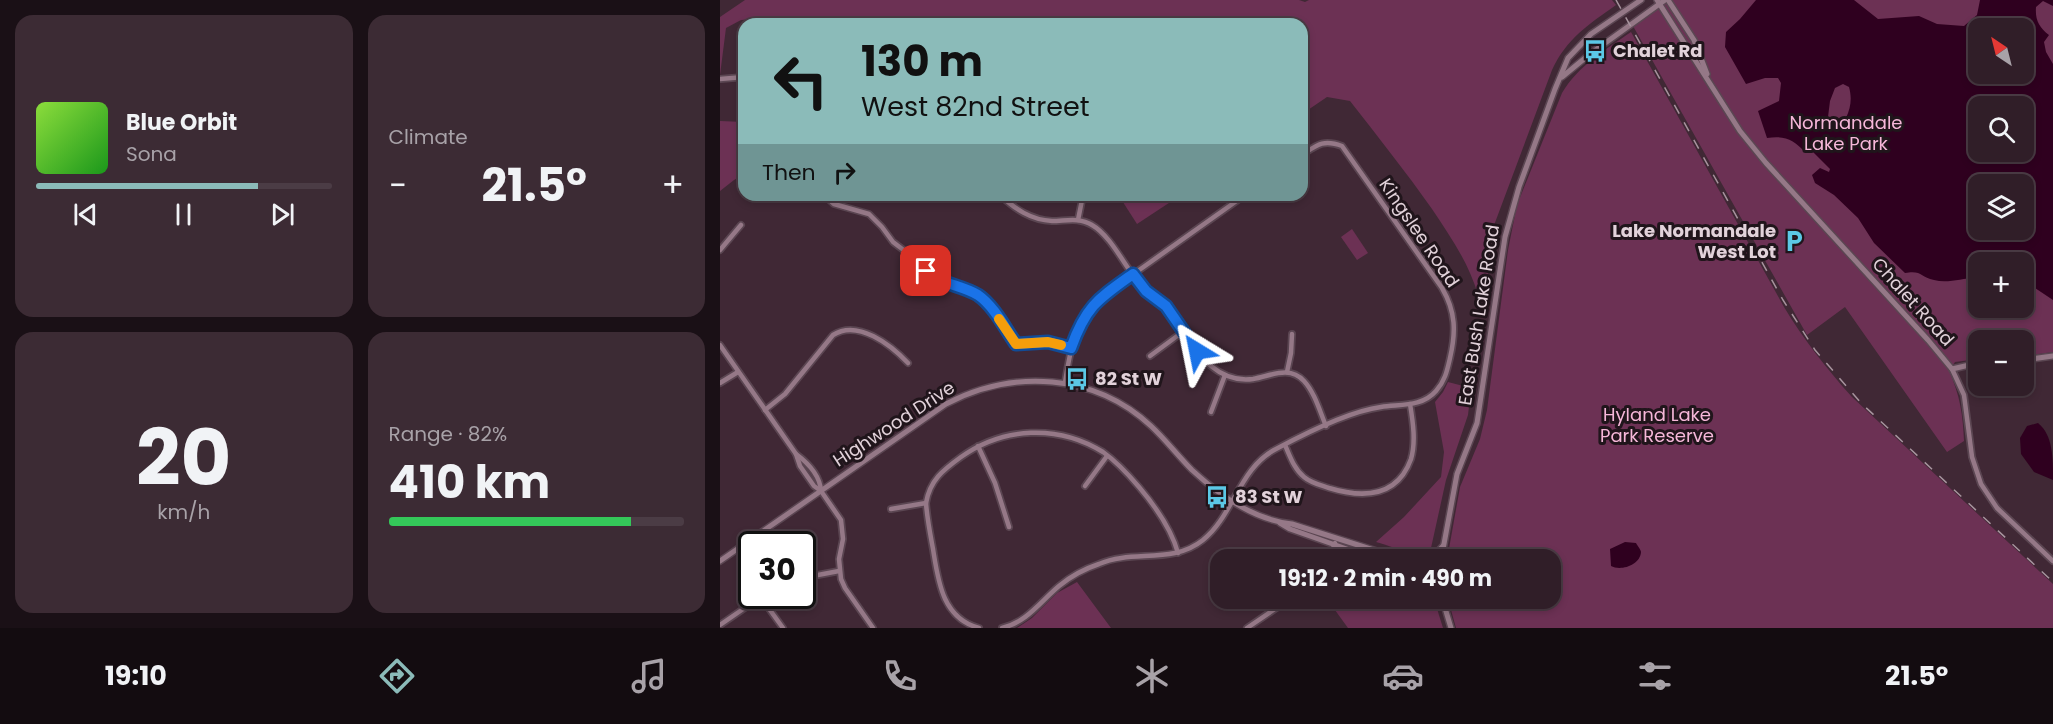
<!DOCTYPE html>
<meta charset="utf-8">
<style>
body{margin:0;font-family:Poppins,sans-serif;background:#3c2b34;color:#f1f3f6;height:100vh;display:flex;flex-direction:column;font-size:22px;white-space:nowrap}
*{box-sizing:border-box;margin:0}
p{font-size:20px;color:#a8a2a8}
.icon{flex:none;width:33px;height:33px;fill:none;stroke:currentColor;stroke-width:2;stroke-linecap:round;stroke-linejoin:round}
.map{position:relative;flex:1;overflow:hidden}
.panel{display:flex;flex-direction:column;gap:15px;padding:15px;background:#1a1016;width:720px}
.panel>*{flex:none}
.banner{position:absolute;left:18px;top:18px;width:570px;height:183px;border-radius:18px;box-shadow:0 3px 9px #0003,0 0 0 2px #4b3c45;background:#8bbbb9;color:#111;overflow:hidden}
.needle{width:39px;rotate:325deg}
.fabs{position:absolute;left:1248px;top:18px;display:grid;gap:12px}
.fabs a{display:grid;place-items:center;width:66px;height:66px;border-radius:12px;background:#301e28;box-shadow:0 3px 9px #0003,0 0 0 2px #4b3c45;font-size:30px}
.speed{position:absolute;left:18px;top:531px;display:flex;gap:12px;font-size:30px;font-weight:700;text-align:center}
.speed>*{display:grid;place-content:center;width:78px;height:78px;border-radius:50%;background:#301e28;box-shadow:0 3px 9px #0003,0 0 0 2px #4b3c45;line-height:1}
.speed .limit{border:3px solid #111;border-radius:9px;background:#fff;color:#111}
.pin{position:absolute;display:grid;place-items:center;width:51px;height:51px;color:#fff;margin:-26px;border-radius:12px;box-shadow:0 3px 9px #0006}
.me{position:absolute;width:66px;margin:-33px;rotate:325deg;stroke-linejoin:round;filter:drop-shadow(0 0 4px #0008)}
.turn{display:flex;align-items:center;gap:21px;height:126px;padding:0 24px;font-size:27px}
.turn .icon{width:78px;height:78px;stroke-width:2.5}
.turn b{display:block;font-size:42px;line-height:51px}
.then{display:flex;align-items:center;height:57px;padding:0 24px;background:#0003;gap:12px;font-size:22px}
.big{font-size:45px;font-weight:700;line-height:1.1}
.panel .tile{flex:1;display:flex;flex-direction:column;justify-content:center;gap:9px;min-width:0;padding:0 21px;border-radius:18px;background:#3c2b34}
.panel .dial{align-items:center;gap:0}
.dial b{font-size:78px;line-height:1}
.song{display:flex;align-items:center;gap:18px}
.cover{width:72px;height:72px;border-radius:9px;background:linear-gradient(135deg,hsl(90 70% 55%),hsl(120 70% 35%))}
.played{height:6px;border-radius:3px;background:linear-gradient(90deg,#8bbbb9 75%,#4b3c45 75%)}
.keys{display:flex;justify-content:space-around;direction:ltr}
.heat{display:flex;justify-content:space-between;align-items:center;font-size:33px;direction:ltr}
.charge{height:9px;border-radius:4px;background:linear-gradient(90deg,#34c759 82%,#4b3c45 0)}
.panel .tiles{flex:1;display:grid;gap:15px;grid-template-columns:repeat(2,1fr)}
.trip{position:absolute;left:490px;top:549px;width:351px;height:60px;border-radius:18px;background:#301e28;box-shadow:0 3px 9px #0003,0 0 0 2px #4b3c45;font-weight:700;line-height:60px;text-align:center}
.tabs{display:flex;height:96px;justify-content:space-around;align-items:center;background:#130c10;color:#a8a2a8}
.tabs .icon{width:42px;height:42px}
.tabs .on{color:#8bbbb9}
.tabs b{font-size:27px;color:#f1f3f6}
main{display:flex;flex:1;min-height:0}
.map>svg:first-child{display:block}
.green{fill:#6c3154;fill-rule:evenodd}
.water{fill:#2f001f;fill-rule:evenodd}
.lines{fill:none;stroke-linecap:round;stroke-linejoin:round}
.minor-casing{stroke:#5b4652;stroke-width:8}
.tertiary-casing{stroke:#5b4652;stroke-width:8}
.minor{stroke:#957887;stroke-width:4.5}
.tertiary{stroke:#957887;stroke-width:5}
.rail{stroke:#a7949e;stroke-width:1.5;stroke-dasharray:10 10;stroke-linecap:butt}
.route-casing{stroke:#114b97;stroke-width:15}
.route{stroke:#1a73e8;stroke-width:10}
.slow{stroke:#f59e0b;stroke-width:10}
.labels{text-anchor:middle;stroke-width:6;stroke-linejoin:round;paint-order:stroke}
.poi-label{font-size:18px;font-weight:bold;fill:#e2d2da;stroke:#20151b;text-anchor:start}
.park-label{font-size:18px;fill:#f6b7d9;stroke:#20151b}
.street-label{font-size:18px;fill:#e2d2da;stroke:#20151b}
</style>
<main>
<section class="panel">
<div class="tiles">
<div class="tile">
<div class="song"><i class="cover"></i><div><b>Blue Orbit</b><p>Sona</p></div></div>
<div class="played"></div>
<div class="keys"><svg class="icon" aria-label="previous" viewBox="0 0 24 24"><path d="M18 5L8 12l10 7zM5 5v14"/></svg><svg class="icon" aria-label="pause" viewBox="0 0 24 24"><path d="M8 5v14M16 5v14"/></svg><svg class="icon" aria-label="next" viewBox="0 0 24 24"><path d="M6 5l10 7-10 7zM19 5v14"/></svg></div>
</div>
<div class="tile"><p>Climate</p>
<div class="heat"><a>−</a><b class="big">21.5°</b><a>+</a></div>
</div>
<div class="tile dial"><b>20</b><p>km/h</p></div>
<div class="tile"><p>Range · 82%</p><b class="big">410 km</b><div class="charge"></div></div>
</div>
</section>
<div class="map">
<svg width="1333" height="628" viewBox="0 0 1333 628">
<rect width="100%" height="100%" fill="#402835"/>
<g class="green">
<path d="M 25,0 L 579,0 L 585,2 L 589,0 L 892,0 L 896,5 C 868,25 847,38 832,70 L 773,228 L 765,299 L 758,295 C 749,263 730,236 712,209 C 686,172 658,137 630,101 L 607,97 L 582,114 L 582,24 L 37,24 L 36,19 L 21,20 L 6,28 L 0,75 L 0,17 Z"/>
<path d="M 951,0 L 1333,0 L 1333,352 L 1304,356 L 1304,340 L 1258,340 L 1258,359 L 1235,362 L 1229,371 C 1240,395 1243,415 1244,441 L 1227,452 L 1125,307 L 1087,335 L 913,26 ZM 1258,28 L 1304,28 L 1304,74 L 1258,74 ZM 1258,106 L 1304,106 L 1304,152 L 1258,152 ZM 1258,184 L 1304,184 L 1304,230 L 1258,230 ZM 1258,262 L 1304,262 L 1304,308 L 1258,308 Z"/>
<path d="M 911,32 L 1064,307 C 1084,340 1106,368 1132,397 L 1333,584 L 1333,628 L 736,628 L 728,599 L 831,598 L 831,560 L 727,560 L 740,487 L 760,439 L 767,410 L 788,250 L 797,205 L 842,93 C 859,65 885,50 911,32 Z"/>
<path d="M 0,121 L 24,122 L 24,174 L 14,180 L 0,191 Z"/>
<path d="M 402,195 L 461,195 L 417,224 L 401,199 Z"/>
<path d="M 632,229 L 648,253 L 637,260 L 621,237 Z"/>
<path d="M 728,382 L 751,388 L 748,415 L 726,480 L 711,548 C 695,558 672,546 656,542 L 684,517 L 721,477 L 724,452 L 715,402 L 723,392 Z"/>
<path d="M 357,582 L 391,628 L 297,628 L 312,618 L 337,593 Z"/>
<path d="M 607,599 L 714,599 L 723,628 L 628,628 Z"/>
</g>
<g class="water">
<path d="M 1036,0 L 1134,0 L 1158,19 L 1199,16 L 1217,24 L 1244,26 L 1257,15 L 1260,0 L 1333,0 L 1333,6 L 1323,1 L 1316,7 C 1315,20 1319,27 1329,35 L 1324,42 L 1326,52 L 1333,64 L 1333,300 L 1312,286 L 1304,286 L 1304,262 L 1258,262 L 1258,278 C 1244,277 1229,284 1214,280 C 1200,277 1202,270 1185,273 L 1154,243 L 1138,218 L 1114,195 L 1095,183 L 1092,175 L 1100,168 L 1109,172 L 1110,169 L 1093,152 L 1086,153 C 1074,140 1065,135 1047,138 L 1038,111 L 1059,101 L 1061,83 L 1058,78 L 1045,78 L 1026,84 L 1005,47 L 1006,32 L 1020,19 ZM 1258,28 L 1304,28 L 1304,74 L 1258,74 ZM 1123,84 L 1129,87 C 1132,98 1131,107 1126,118 L 1115,121 L 1108,117 L 1110,101 L 1115,88 ZM 1258,106 L 1304,106 L 1304,152 L 1258,152 ZM 1258,184 L 1304,184 L 1304,230 L 1258,230 Z"/>
<path d="M 1318,423 C 1333,435 1333,458 1333,480 L 1314,472 L 1301,454 L 1300,438 L 1307,426 Z"/>
<path d="M 905,542 L 916,543 C 917,545 921,550 921,552 C 920,566 900,571 891,566 L 890,549 Z"/>
</g>
<g class="lines">
<g class="minor-casing">
<g id="minor">
<path d="M 0,79 L 24,77"/>
<path d="M 104,195 L 114,204 L 149,214 L 162,227 L 173,242 L 198,261 L 210,276 L 234,284 L 259,296 L 270,307 L 296,344 L 328,342 L 351,348"/>
<path d="M 280,195 C 295,209 311,220 332,221 C 346,221 359,217 372,225 C 393,237 408,274 426,291 C 436,300 446,305 453,316 C 465,332 475,354 491,366 C 503,376 518,381 533,379 C 551,376 569,365 584,381 C 595,393 600,412 606,426"/>
<path d="M 358,220 L 363,195"/>
<path d="M 0,250 L 21,225"/>
<path d="M 0,345 L 76,454 C 88,463 100,475 101,491"/>
<path d="M 430,356 L 464,331"/>
<path d="M 1232,369 L 1244,395 L 1252,457 L 1261,484 L 1277,508 L 1333,561"/>
<path d="M 567,372 L 571,353 L 572,334"/>
<path d="M 0,383 L 18,372"/>
<path d="M 345,383 C 351,344 354,324 384,295 L 525,195"/>
<path d="M 45,410 L 65,394 L 113,335 C 138,319 171,345 188,363"/>
<path d="M 491,412 L 505,375"/>
<path d="M 565,445 C 570,456 574,469 584,477 C 591,483 600,485 609,488 C 642,498 677,498 691,459 C 696,442 693,422 690,404"/>
<path d="M 258,446 L 275,483 L 289,527"/>
<path d="M 76,454 L 80,466 L 94,486 L 101,491 L 121,520 L 123,539 L 119,559 L 121,579 L 125,588 L 153,628"/>
<path d="M 365,486 L 387,456"/>
<path d="M 171,509 L 206,503"/>
<path d="M 609,560 L 615,543"/>
<path d="M 82,578 L 119,571"/>
<path d="M 40,596 L 63,628"/>
<path d="M 0,625 L 42,596"/>
<path d="M 259,628 C 222,618 218,580 213,549 C 210,533 207,518 206,503 C 210,480 223,470 241,457 C 283,427 338,424 383,452 C 397,462 408,474 419,487 C 436,507 451,528 458,553"/>
<path d="M 282,628 C 307,622 320,602 339,586 C 351,576 364,569 379,564 C 413,549 452,565 483,540 C 514,515 519,468 556,449 C 584,434 631,411 661,407 C 681,404 702,407 716,391 C 725,381 727,371 730,358 C 736,332 736,312 722,288 L 622,146 C 603,139 597,145 582,155"/>
<path d="M 527,628 L 571,598"/>
</g>
</g>
<g class="tertiary-casing">
<g id="tertiary">
<path d="M 937,0 L 1020,131 L 1046,163 L 1208,340 L 1232,369 L 1258,363"/>
<path d="M 948,0 L 974,40 L 987,74"/>
<path d="M 842,77 L 870,54 L 945,0"/>
<path d="M 1304,360 L 1333,356"/>
<path d="M 560,523 L 570,529 L 658,560"/>
<path d="M 710,560 L 723,546"/>
<path d="M 721,560 L 737,474 L 757,423 L 785,237 L 799,187 L 835,89 L 848,58 L 871,34 L 921,0"/>
<path d="M 0,561 L 226,404 C 293,369 374,373 431,426 C 446,440 458,456 472,470 C 499,495 535,520 572,524 L 685,560"/>
<path d="M 722,598 L 731,628"/>
</g>
</g>
<use href="#minor" class="minor"/>
<use href="#tertiary" class="tertiary"/>
<path class="rail" d="M 896,0 L 1063,300 L 1095,350 L 1141,403 L 1333,582"/>
</g>
<g class="lines">
<g class="route-casing">
<path id="route" d="M 206,271 C 219,284 242,285 258,295 C 274,306 285,328 296,344 L 328,342 L 351,348 C 366,306 378,299 413,274 L 426,291 L 446,306 L 477,351"/>
</g>
<use href="#route" class="route"/>
<path class="slow" d="M 279,319 L 296,344 L 328,342 L 341,345"/>
</g>
<defs>
<g id="bus-bare" transform="scale(1.8)"><path d="M-5-6H5V4H4V6H2V4H-2V6H-4V4H-5ZM-3.5-4V0h7V-4ZM-3.5 1.2v1.5H-2V1.2ZM2 1.2v1.5H3.5V1.2Z" fill="#5bc8e6" stroke="#20151b" stroke-width="2.5" paint-order="stroke"/></g>
<g id="parking-bare" transform="scale(1.8)"><path d="M-3.5-5.5H1a3.5 3.5 0 0 1 0 7H-1V5.5H-3.5ZM-1-3.4V-.6H.8a1.4 1.4 0 0 0 0-2.8Z" fill="#5bc8e6" stroke="#20151b" stroke-width="2.5" paint-order="stroke"/></g>
</defs>
<g fill-rule="evenodd">
<use href="#bus-bare" x="875" y="51"/>
<use href="#parking-bare" x="1074" y="241"/>
<use href="#bus-bare" x="357" y="379"/>
<use href="#bus-bare" x="497" y="497"/>
</g>
<g class="labels">
<g class="poi-label">
<text x="893" y="57">Chalet Rd</text>
<text x="1056" y="237" text-anchor="end">Lake Normandale<tspan x="1056" dy="21">West Lot</tspan></text>
<text x="375" y="385">82 St W</text>
<text x="515" y="503">83 St W</text>
</g>
<g class="park-label">
<text x="1126" y="129">Normandale<tspan x="1126" dy="21">Lake Park</tspan></text>
<text x="937" y="421">Hyland Lake<tspan x="937" dy="21">Park Reserve</tspan></text>
</g>
<g class="street-label">
<text transform="translate(699 233) rotate(56)" y="6">Kingslee Road</text>
<text transform="translate(1193 302) rotate(48)" y="6">Chalet Road</text>
<text transform="translate(759 315) rotate(-81)" y="6">East Bush Lake Road</text>
<text transform="translate(174 424) rotate(-33)" y="6">Highwood Drive</text>
</g>
</g>
</svg>
<div class="fabs">
<a><svg class="needle" viewBox="-14 -14 28 28"><path d="M0-13l5 13h-10z" fill="#e53935"/><path d="M0 13l5-13h-10z" fill="#a8a2a8"/></svg></a>
<a><svg class="icon" aria-label="search" viewBox="0 0 24 24"><circle cx="10" cy="10" r="6"/><path d="M15 15l6 6"/></svg></a>
<a><svg class="icon" aria-label="layers" viewBox="0 0 24 24"><path d="M12 4l9 5-9 5-9-5zM3 14l9 5 9-5"/></svg></a>
<a>+</a>
<a>−</a>
</div>
<div class="speed"><div class="limit">30</div></div>
<div class="pin" style="left:206px;top:271px;background:#d93025"><svg class="icon" aria-label="arrive" viewBox="0 0 24 24"><path d="M6 21V4h12l-3 4 3 4H6"/></svg></div>
<svg class="me" style="left:477px;top:351px" viewBox="-20 -20 40 40"><path d="M0-17L14 15 0 8-14 15z" fill="#1a73e8" stroke="#fff" stroke-width="4"/></svg>
<div class="trip">19:12 · 2 min · 490 m</div>
<div class="banner">
<div class="turn"><svg class="icon" aria-label="left" viewBox="0 0 24 24"><path d="M17 20v-9H6M10 6l-5 5 5 5"/></svg><div><b>130 m</b>West 82nd Street</div></div>
<div class="then">Then<svg class="icon" aria-label="right" viewBox="0 0 24 24"><path d="M7 20v-9h11M14 6l5 5-5 5"/></svg></div>
</div>
</div>
</main>
<nav class="tabs">
<b>19:10</b>
<svg class="icon on" aria-label="directions" viewBox="0 0 24 24"><path d="M12 3l9 9-9 9-9-9zM9 14v-3h6M13 9l2 2-2 2"/></svg>
<svg class="icon" aria-label="music" viewBox="0 0 24 24"><path d="M9 18V5l10-2v13"/><circle cx="6" cy="18" r="3"/><circle cx="16" cy="16" r="3"/></svg>
<svg class="icon" aria-label="phone" viewBox="0 0 24 24"><path d="M5 4h4l2 5-3 2q2 4 5 5l2-3 5 2v4C11 20 4 13 5 4z"/></svg>
<svg class="icon" aria-label="climate" viewBox="0 0 24 24"><path d="M12 3v18M4 7l16 10M4 17L20 7"/></svg>
<svg class="icon" aria-label="car" viewBox="0 0 24 24"><path d="M5 17H2v-5l4-1 3-4h7l3 4 3 1v5h-3M9 17h6M6 11h13"/><circle cx="7" cy="17" r="2"/><circle cx="17" cy="17" r="2"/></svg>
<svg class="icon" aria-label="filters" viewBox="0 0 24 24"><path d="M4 7h16M4 17h16"/><circle cx="9" cy="7" r="2"/><circle cx="15" cy="17" r="2"/></svg>
<b>21.5°</b>
</nav>
